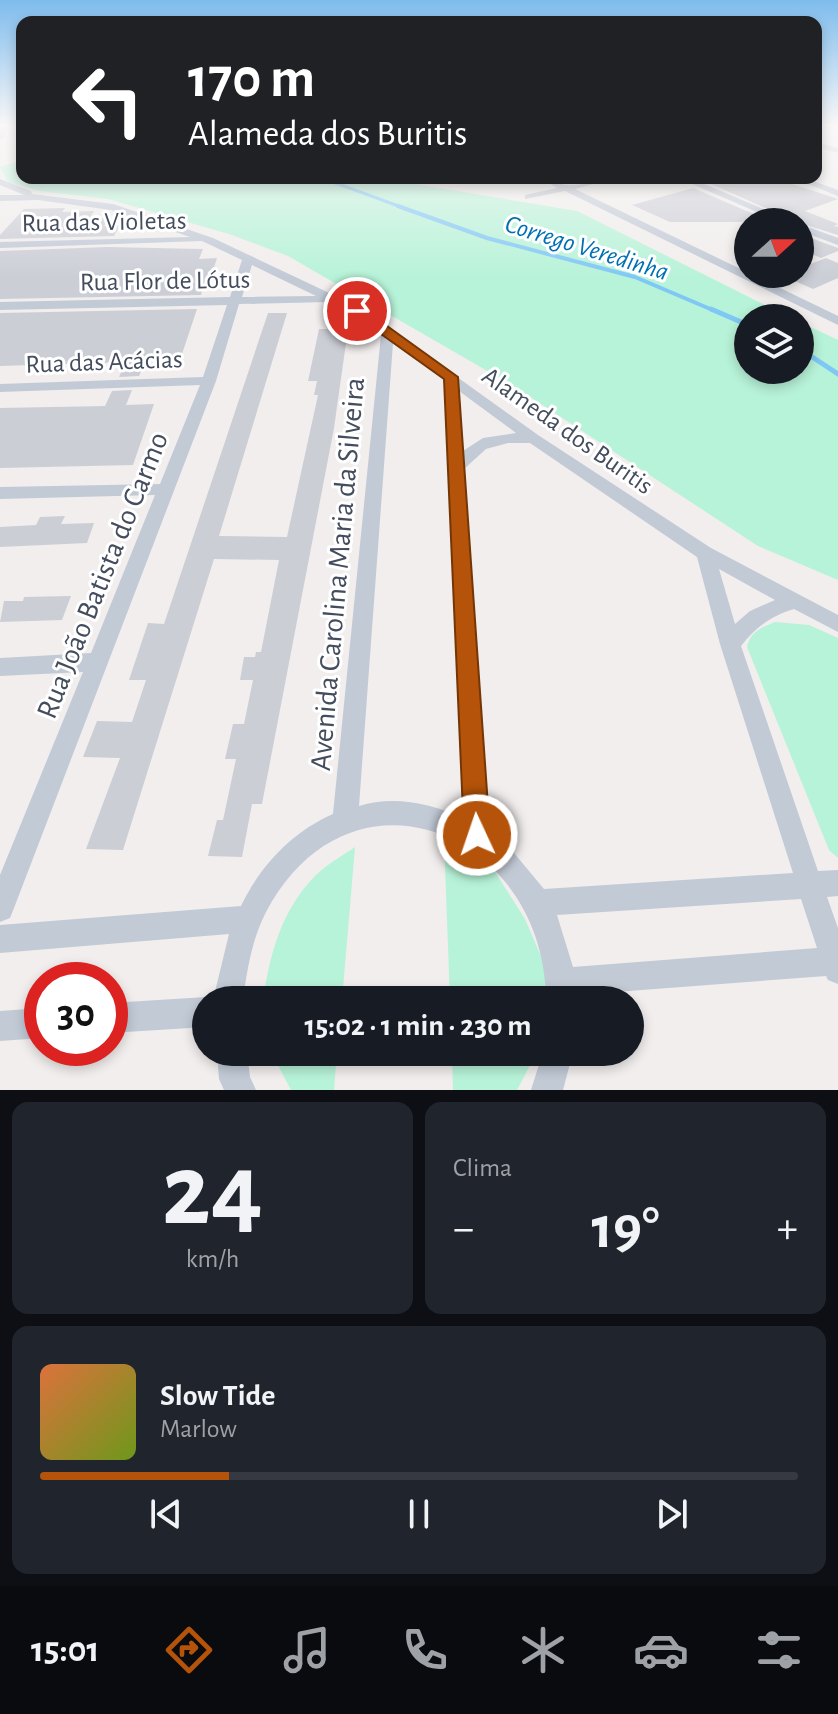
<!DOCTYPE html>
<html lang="pt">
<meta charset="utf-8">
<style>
body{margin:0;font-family:"Alegreya Sans",sans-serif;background:#20242c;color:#f1f3f6;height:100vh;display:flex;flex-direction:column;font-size:30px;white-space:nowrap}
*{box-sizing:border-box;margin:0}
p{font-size:26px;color:#9ea1a6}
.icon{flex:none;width:44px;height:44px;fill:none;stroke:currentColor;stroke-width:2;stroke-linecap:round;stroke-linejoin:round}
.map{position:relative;height:1090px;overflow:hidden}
.details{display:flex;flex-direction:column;gap:12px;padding:12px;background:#0d0f14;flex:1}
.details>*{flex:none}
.banner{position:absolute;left:16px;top:16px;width:806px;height:168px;border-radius:16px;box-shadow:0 4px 12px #0003;background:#202124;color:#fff;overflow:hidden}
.needle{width:52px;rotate:69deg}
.controls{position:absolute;left:734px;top:208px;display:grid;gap:16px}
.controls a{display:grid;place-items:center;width:80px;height:80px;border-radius:50%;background:#171b24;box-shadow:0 4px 12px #0003;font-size:40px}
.speed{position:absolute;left:24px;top:962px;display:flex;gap:16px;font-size:40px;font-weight:700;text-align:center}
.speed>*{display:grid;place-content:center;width:104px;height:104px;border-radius:50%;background:#171b24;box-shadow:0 4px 12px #0003;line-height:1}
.speed .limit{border:12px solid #d22;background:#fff;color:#111}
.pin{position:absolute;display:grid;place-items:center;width:68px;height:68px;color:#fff;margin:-34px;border:4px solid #fff;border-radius:50%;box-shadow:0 2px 8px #0007}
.me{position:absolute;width:88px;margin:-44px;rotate:357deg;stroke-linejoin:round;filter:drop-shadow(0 0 6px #0008)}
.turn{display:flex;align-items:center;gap:28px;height:168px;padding:0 40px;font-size:36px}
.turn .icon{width:104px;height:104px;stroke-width:2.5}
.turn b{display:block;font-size:56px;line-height:68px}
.big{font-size:60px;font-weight:600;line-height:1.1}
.details .card{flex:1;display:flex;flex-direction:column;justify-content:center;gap:12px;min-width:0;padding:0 28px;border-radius:16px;background:#20242c}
.details .dial{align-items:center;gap:0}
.dial b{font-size:104px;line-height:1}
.song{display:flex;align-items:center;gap:24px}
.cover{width:96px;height:96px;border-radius:12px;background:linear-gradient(135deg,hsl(20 70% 55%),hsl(80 70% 35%))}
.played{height:8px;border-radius:4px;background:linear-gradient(90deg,#b45309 25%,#363941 25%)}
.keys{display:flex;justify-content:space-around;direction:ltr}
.heat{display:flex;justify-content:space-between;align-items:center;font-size:44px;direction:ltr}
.details .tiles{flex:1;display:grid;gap:12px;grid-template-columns:1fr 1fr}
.card:last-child{grid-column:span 2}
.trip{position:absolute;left:192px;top:986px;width:452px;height:80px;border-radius:40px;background:#171b24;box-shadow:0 4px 12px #0003;font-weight:600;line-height:80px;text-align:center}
.dock{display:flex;height:128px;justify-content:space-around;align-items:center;background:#090b0e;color:#9ea1a6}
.dock .icon{width:56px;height:56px}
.dock .on{color:#b45309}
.dock b{font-size:36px;color:#f1f3f6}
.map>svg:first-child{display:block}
.green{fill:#b7f3d8}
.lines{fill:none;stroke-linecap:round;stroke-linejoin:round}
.stream-far2{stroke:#7fc8f5;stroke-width:3}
.stream-far1{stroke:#7fc8f5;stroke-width:4}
.stream{stroke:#7fc8f5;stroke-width:5}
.building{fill:#ccced6}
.street{fill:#c2cad6;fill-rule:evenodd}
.route{fill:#b45309;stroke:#753606;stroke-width:2}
.labels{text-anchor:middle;stroke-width:6;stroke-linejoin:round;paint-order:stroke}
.far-street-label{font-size:26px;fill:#444d5d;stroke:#fff}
.far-water-label{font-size:26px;font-style:italic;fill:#0070b4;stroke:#fff}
.street-label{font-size:30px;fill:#444d5d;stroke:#fff}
</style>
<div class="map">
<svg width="838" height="1090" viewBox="0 0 838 1090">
<rect width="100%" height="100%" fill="#f1eeed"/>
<g class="green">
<path d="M 22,160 L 22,178 L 379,178 L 577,211 L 791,318 L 748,318 L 748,370 L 800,370 L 800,322 L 838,340 L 838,580 L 758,546 L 515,387 L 288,256 L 229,234 L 108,199 L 39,191 L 8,182 L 0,167 Z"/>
<path d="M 775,622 L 809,625 L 838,638 L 838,858 L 829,850 L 747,647 C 751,631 761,628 775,622 Z"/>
<path d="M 444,839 L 495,872 L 525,919 L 546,968 L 545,1000 L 450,1000 Z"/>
<path d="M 355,847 L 342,1000 L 263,1000 C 270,954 281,911 315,876 C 326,865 342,856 355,847 Z"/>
<path d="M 271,1052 L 337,1052 L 334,1090 L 291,1090 Z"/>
<path d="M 452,1052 L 537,1052 L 517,1090 L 453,1090 Z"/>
</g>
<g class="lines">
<path class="stream-far2" d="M 322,178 L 404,208"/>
<path class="stream-far1" d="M 398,206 L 487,238 L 635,277 L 715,311"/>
<g class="stream">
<path d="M 711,309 L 748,325"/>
<path d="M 800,349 L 838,374"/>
</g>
</g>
<g class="building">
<path d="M 727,178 L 774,178 L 838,199 L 805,211 L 838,224 L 834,226 L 838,227 L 838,235 L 797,222 L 709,183 Z"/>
<path d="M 693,188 L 772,222 L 670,222 L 632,205 Z"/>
<path d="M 65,208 L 62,212 L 94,211 L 89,219 L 109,218 L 104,226 L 120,225 L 114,236 L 0,239 L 0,235 L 24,209 Z"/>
<path d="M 800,234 L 838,248 L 838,251 L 821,258 L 800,249 Z"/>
<path d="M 107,247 L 203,249 L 199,259 L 217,258 L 208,286 L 203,286 L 201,295 L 0,299 L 0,251 Z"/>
<path d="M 826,258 L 838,263 L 838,278 L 813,289 L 781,275 L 800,274 L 800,268 Z"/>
<path d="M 197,309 L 180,360 L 146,361 L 139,376 L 119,377 L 126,362 L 0,366 L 0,313 Z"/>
<path d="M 268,313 L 287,313 L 219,536 L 287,537 L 318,395 L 314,395 L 317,381 L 308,381 L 319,329 L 348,329 L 334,428 L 262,804 L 252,804 L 242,857 L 208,856 L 217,820 L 223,820 L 236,759 L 225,759 L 233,724 L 244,724 L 253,680 L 240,680 L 244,657 L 255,657 L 256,652 L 261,652 L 279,560 L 214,559 L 123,850 L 86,849 L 120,758 L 83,757 L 97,721 L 132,722 L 146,680 L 129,680 L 148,623 L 164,624 Z"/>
<path d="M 132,390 L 126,405 L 154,404 L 133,465 L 0,468 L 0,408 L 105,406 L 112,391 Z"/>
<path d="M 65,516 L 61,524 L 94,523 L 87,543 L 0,547 L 0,527 L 36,525 L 40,517 Z"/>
<path d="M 71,596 L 62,620 L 0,622 L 4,601 L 23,601 L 24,597 Z"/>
</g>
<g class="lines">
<g class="street">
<path d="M 0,125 L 8,125 L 4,138 L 0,140 Z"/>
<path d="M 826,125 L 838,127 L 816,132 L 816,128 Z"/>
<path d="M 816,142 L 838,148 L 838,153 L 816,147 Z"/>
<path d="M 541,178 C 551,178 557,184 567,185 C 579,187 601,178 615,178 L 575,189 L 838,316 L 838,325 L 565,191 L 525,199 L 525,195 L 557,188 Z"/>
<path d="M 678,178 L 690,178 L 794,222 L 780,222 Z"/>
<path d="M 793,178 L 805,178 L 838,190 L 838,196 Z"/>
<path d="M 0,179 L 31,191 L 32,194 L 113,204 L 213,238 L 361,308 L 538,435 L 711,548 L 838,615 L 838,632 L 794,609 C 771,616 756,627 741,646 L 818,871 L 838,870 L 838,896 L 827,897 L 838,928 L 838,984 L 828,980 L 826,976 L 576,995 L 576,1000 L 546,1000 C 545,834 352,751 266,912 C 252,939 247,970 243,1000 L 213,1000 L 229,934 L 0,953 L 0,925 L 241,906 C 260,866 292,832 333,814 L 381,335 L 353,314 L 328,302 L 239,304 L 216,381 L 14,908 L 10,918 L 0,922 L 0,875 L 83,672 L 0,676 L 0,658 L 91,653 L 155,495 L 0,499 L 0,487 L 160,484 L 200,385 L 0,392 L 0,384 L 203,377 L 227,305 L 0,310 L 0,302 L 230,297 L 242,260 L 202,241 L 0,248 L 0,242 L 190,237 L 111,210 L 38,200 L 0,201 L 0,195 L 24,195 L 0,185 ZM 252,265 L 316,296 L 242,297 ZM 393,343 L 444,380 L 464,818 C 431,804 394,795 359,806 ZM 459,391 L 516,433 L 483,438 L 463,451 ZM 508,443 L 530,443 L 697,557 L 720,644 L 793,873 L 544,889 L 509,847 L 489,832 L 464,469 L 486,449 ZM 719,569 L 775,600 L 750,611 L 735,624 ZM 801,899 L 817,948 L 573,967 L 557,915 Z"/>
<path d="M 800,224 L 838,238 L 838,245 L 800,231 Z"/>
<path d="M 206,997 L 213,1000 L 206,1000 L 206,1027 L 110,1033 L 110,1003 Z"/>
<path d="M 42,1008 L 42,1038 L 0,1041 L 0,1011 Z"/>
<path d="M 217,1052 L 247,1052 L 250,1077 L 256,1090 L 224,1090 L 219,1079 Z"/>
<path d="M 543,1052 L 573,1052 L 563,1090 L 531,1090 Z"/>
</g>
</g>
<linearGradient id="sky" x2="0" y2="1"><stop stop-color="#7ebced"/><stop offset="0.45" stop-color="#f9f7f7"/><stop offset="1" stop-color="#f9f7f7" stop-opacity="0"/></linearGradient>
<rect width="838" height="278" fill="url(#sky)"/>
<path class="route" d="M 353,308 L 362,308 L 458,377 L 490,835 L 486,844 L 477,848 L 468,844 L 464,835 L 444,379 L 353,314 Z"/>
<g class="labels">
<g class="far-street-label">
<text transform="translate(104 221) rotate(-1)" y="9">Rua das Violetas</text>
<text transform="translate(165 280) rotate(-1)" y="9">Rua Flor de Lótus</text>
<text transform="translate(104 361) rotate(-2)" y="9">Rua das Acácias</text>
<text transform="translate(568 430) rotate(35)" y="9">Alameda dos Buritis</text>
</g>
<g class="far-water-label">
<text transform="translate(587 247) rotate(17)" y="9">Corrego Veredinha</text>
</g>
<g class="street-label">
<text transform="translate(337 574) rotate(-85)" y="10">Avenida Carolina Maria da Silveira</text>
<text transform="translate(102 575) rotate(-68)" y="10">Rua João Batista do Carmo</text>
</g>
</g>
</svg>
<div class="controls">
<a><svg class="needle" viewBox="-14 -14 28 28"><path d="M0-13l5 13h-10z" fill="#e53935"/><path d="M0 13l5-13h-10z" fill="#9ea1a6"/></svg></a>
<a><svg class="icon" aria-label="layers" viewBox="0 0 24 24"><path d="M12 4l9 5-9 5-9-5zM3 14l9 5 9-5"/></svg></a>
</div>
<div class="speed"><div class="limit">30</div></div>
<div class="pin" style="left:357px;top:311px;background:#d93025"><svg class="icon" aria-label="arrive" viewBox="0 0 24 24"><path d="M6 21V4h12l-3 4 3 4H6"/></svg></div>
<svg class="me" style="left:477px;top:835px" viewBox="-20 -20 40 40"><circle r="17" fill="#b45309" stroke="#fff" stroke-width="3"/><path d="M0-11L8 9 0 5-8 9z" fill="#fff"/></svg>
<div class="trip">15:02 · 1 min · 230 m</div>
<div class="banner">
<div class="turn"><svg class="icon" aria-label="left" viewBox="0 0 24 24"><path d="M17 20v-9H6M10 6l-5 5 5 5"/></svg><div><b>170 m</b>Alameda dos Buritis</div></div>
</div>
</div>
<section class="details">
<div class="tiles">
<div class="card dial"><b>24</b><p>km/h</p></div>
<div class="card"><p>Clima</p>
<div class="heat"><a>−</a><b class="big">19°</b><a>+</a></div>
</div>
<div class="card">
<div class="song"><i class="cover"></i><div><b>Slow Tide</b><p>Marlow</p></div></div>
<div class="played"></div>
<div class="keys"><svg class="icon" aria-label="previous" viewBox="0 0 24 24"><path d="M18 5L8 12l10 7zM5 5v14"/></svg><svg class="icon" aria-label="pause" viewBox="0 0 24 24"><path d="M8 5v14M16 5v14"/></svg><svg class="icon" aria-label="next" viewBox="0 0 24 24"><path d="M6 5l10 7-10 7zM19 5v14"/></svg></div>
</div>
</div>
</section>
<nav class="dock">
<b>15:01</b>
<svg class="icon on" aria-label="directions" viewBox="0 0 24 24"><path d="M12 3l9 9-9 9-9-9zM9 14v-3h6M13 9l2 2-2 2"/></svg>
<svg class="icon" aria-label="music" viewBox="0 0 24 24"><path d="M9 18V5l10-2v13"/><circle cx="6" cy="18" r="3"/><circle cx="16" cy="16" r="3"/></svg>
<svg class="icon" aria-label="phone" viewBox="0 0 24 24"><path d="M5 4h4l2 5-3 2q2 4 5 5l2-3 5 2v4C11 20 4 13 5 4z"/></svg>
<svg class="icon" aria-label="climate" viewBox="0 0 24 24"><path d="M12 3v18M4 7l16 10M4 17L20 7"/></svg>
<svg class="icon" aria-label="car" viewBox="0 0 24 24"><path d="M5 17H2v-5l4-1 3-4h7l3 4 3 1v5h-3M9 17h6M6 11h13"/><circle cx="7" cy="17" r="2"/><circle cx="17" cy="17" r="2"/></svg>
<svg class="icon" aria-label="filters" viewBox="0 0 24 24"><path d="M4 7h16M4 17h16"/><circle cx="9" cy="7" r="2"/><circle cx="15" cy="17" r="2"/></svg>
</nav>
